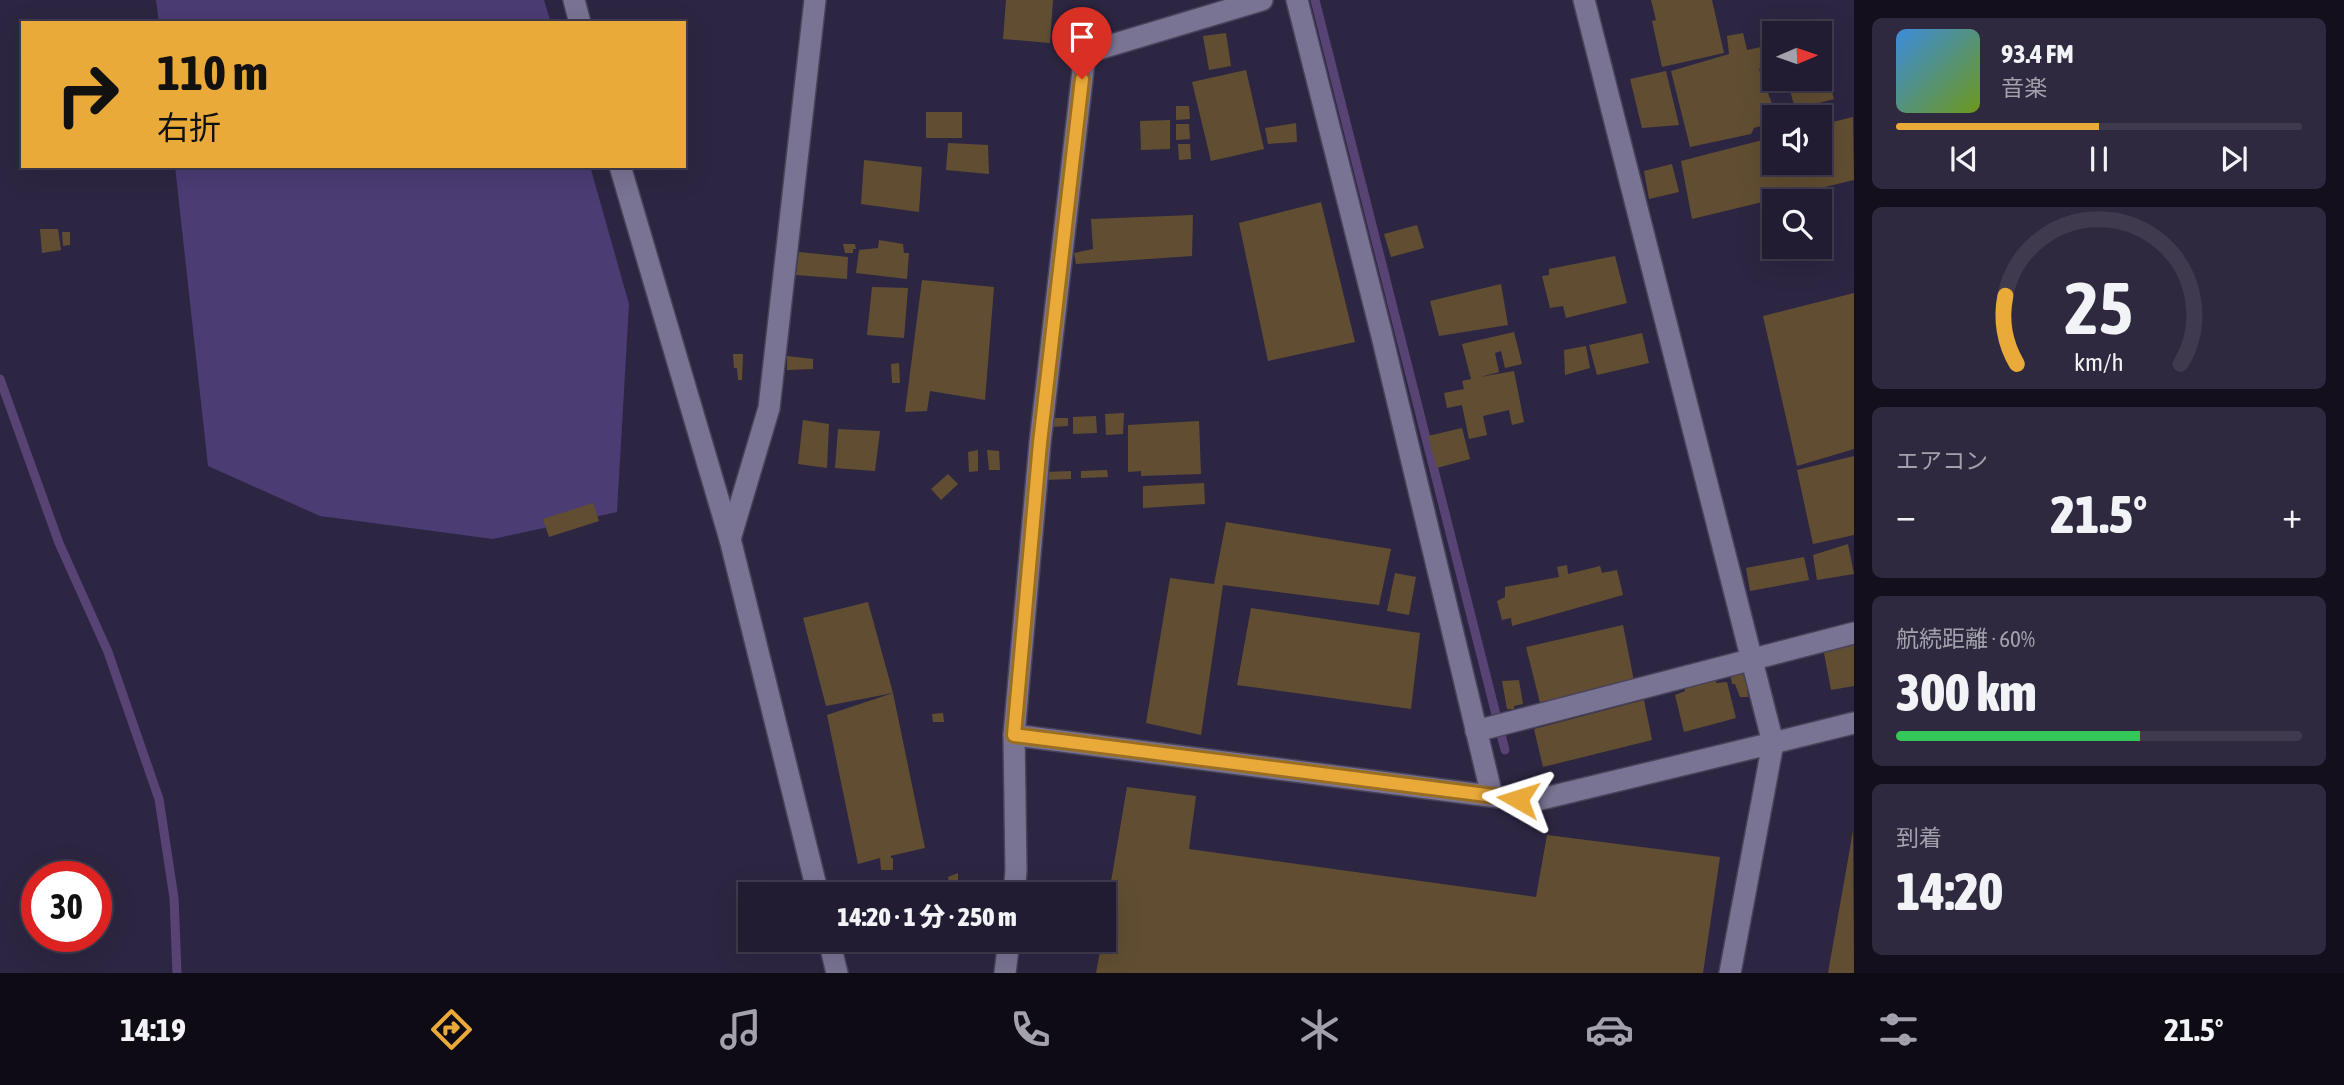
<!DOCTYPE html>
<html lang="ja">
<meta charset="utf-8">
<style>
body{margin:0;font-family:"Asap Condensed","Noto Sans JP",sans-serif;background:#2e293e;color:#f1f3f6;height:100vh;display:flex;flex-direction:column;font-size:26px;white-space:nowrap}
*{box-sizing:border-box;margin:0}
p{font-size:23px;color:#a2a1ac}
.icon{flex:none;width:38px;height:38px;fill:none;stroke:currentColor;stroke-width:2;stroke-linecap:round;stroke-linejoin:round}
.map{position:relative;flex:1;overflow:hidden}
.drawer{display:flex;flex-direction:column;gap:18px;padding:18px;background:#130f1c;width:490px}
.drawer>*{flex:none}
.guide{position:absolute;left:21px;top:21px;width:665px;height:147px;border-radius:0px;box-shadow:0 7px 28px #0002,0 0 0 2px #3f3a4d;background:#eaaa39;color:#111;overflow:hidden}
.needle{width:46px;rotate:88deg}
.fabs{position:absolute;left:1762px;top:21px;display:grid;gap:14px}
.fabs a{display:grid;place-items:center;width:70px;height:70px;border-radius:0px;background:#221c32;box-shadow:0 7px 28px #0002,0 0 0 2px #3f3a4d;font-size:35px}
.speed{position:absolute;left:21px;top:861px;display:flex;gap:14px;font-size:35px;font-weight:700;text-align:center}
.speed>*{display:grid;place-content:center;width:91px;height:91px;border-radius:50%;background:#221c32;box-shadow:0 7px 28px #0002,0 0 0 2px #3f3a4d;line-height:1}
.speed .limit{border:10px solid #d22;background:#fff;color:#111}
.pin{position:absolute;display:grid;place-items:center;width:60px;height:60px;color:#fff;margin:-72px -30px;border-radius:50% 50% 50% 0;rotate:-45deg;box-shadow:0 0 7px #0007}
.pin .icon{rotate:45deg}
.me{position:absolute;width:77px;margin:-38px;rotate:276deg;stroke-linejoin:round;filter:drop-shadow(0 0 5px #0008)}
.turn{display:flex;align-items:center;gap:24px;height:147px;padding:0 21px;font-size:32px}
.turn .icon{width:91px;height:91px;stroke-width:2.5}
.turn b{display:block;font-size:49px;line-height:60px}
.big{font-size:52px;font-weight:800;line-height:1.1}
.drawer .widget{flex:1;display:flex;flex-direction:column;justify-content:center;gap:10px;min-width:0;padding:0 24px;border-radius:10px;background:#2e293e}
.drawer .dial{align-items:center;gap:0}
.dial svg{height:182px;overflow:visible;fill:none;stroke:#3f3a4d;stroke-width:7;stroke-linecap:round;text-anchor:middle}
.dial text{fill:#f1f3f6;stroke:none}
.song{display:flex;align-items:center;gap:21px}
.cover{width:84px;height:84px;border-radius:10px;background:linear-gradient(135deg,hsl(210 70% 55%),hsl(80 70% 35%))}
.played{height:7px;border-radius:4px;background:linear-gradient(90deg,#eaaa39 50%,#3f3a4d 50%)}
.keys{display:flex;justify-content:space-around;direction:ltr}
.heat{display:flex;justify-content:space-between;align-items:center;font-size:38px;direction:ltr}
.charge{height:10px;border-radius:5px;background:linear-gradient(90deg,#34c759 60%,#3f3a4d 0)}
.trip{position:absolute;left:738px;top:882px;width:378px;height:70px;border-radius:0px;background:#221c32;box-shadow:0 7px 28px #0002,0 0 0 2px #3f3a4d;font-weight:800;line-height:70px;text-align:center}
.menu{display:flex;height:112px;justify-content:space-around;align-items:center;background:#0e0b14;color:#a2a1ac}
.menu .icon{width:49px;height:49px}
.menu .current{color:#eaaa39}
.menu b{font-size:32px;color:#f1f3f6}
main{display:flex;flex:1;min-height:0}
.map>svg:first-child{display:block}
.green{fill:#4b3c74}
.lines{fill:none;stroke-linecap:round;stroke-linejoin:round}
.stream{stroke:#574475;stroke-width:9}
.building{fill:#614e32}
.minor-casing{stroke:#49435a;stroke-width:24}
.minor{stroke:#7a7494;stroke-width:21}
.route-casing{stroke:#986e25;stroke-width:18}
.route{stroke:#eaaa39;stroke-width:12}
</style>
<main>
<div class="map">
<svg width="1854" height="973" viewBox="0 0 1854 973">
<rect width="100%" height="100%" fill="#2d2642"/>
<g class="green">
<path d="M 156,0 L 544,0 L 551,23 L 159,23 Z"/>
<path d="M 175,166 L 590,166 L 629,304 L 617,512 L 493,539 L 320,516 L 208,466 Z"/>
</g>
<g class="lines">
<g class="stream">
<path d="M 1315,0 L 1505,750"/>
<path d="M 0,379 L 59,543 L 108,652 L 159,799 L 174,898 L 177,973"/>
</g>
</g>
<g class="building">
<path d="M 1006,0 L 1053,0 L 1050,43 L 1003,39 Z"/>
<path d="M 1651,0 L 1712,0 L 1724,53 L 1662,67 L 1652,21 L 1656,20 Z"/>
<path d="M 1226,33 L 1231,66 L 1209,70 L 1203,36 Z"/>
<path d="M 1743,33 L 1747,50 L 1761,47 L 1768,63 L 1759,69 L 1777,117 L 1774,117 L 1774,122 L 1754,128 L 1751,134 L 1690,147 L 1671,71 L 1729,54 L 1727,36 Z"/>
<path d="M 1820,48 L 1834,99 L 1795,109 L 1787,79 L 1820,79 Z"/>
<path d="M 1246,70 L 1264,149 L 1211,161 L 1192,82 Z"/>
<path d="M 1666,71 L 1679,125 L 1642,128 L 1630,79 Z"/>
<path d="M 1176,106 L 1189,106 L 1190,119 L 1176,120 Z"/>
<rect x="926" y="112" width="36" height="26"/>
<path d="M 1853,117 L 1854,180 L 1692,219 L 1681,161 L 1774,137 L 1774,163 L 1820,163 L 1820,125 Z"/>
<path d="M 1170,120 L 1170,149 L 1141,150 L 1140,121 Z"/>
<path d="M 1296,123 L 1297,142 L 1268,144 L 1265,128 Z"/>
<path d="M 1176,124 L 1189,124 L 1190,139 L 1176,140 Z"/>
<path d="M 948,143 L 988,145 L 989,174 L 946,170 Z"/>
<path d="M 1178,144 L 1190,144 L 1191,159 L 1179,160 Z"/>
<path d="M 864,160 L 922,167 L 919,212 L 861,204 Z"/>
<path d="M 1672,164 L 1679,192 L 1649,199 L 1644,171 Z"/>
<path d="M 1321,202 L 1355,342 L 1268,361 L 1239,223 Z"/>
<path d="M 1193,215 L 1192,256 L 1076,264 L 1074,253 L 1093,249 L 1091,219 Z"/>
<path d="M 1417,225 L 1424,248 L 1391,257 L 1384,234 Z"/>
<path d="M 40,229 L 58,229 L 61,250 L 42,253 Z"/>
<path d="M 62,232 L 70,232 L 70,245 L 63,246 Z"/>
<path d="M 879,240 L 903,244 L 904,253 L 909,253 L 907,279 L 856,273 L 859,250 L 878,248 Z"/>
<path d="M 843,244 L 855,244 L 856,249 L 853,249 L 853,253 L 845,253 Z"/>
<path d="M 799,252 L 848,257 L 847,279 L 796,275 Z"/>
<path d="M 1615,256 L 1627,303 L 1566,318 L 1563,306 L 1550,308 L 1542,276 L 1549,275 L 1549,269 Z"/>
<path d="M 922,280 L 994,287 L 985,400 L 930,391 L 927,411 L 905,412 Z"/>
<path d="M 1501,284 L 1508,325 L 1439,336 L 1430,301 Z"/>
<path d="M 872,287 L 908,288 L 904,338 L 867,335 Z"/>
<path d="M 1854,293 L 1854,449 L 1797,466 L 1763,316 Z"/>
<path d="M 1514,332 L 1522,364 L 1505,368 L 1501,351 L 1495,353 L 1499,372 L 1480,377 L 1514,371 L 1524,422 L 1512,425 L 1509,410 L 1483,416 L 1487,435 L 1469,439 L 1462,405 L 1447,408 L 1444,393 L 1464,389 L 1462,381 L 1471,379 L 1462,344 Z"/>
<path d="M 1642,333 L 1649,363 L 1597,375 L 1589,345 Z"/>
<path d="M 1586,346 L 1590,368 L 1565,375 L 1564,350 Z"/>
<path d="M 733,354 L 743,354 L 742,380 L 738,380 L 737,368 L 734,368 Z"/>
<path d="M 787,356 L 813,359 L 813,369 L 787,370 Z"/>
<path d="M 899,363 L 900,383 L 892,383 L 891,364 Z"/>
<path d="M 1124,413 L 1123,434 L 1106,435 L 1105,414 Z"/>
<path d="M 1096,416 L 1097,433 L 1073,434 L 1073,417 Z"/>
<path d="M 1051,418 L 1068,418 L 1068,426 L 1051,427 Z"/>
<path d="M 803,420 L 829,424 L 827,468 L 798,464 Z"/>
<path d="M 1199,421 L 1201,474 L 1141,476 L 1141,471 L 1128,472 L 1128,425 Z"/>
<path d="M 1462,428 L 1470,459 L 1437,468 L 1428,436 Z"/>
<path d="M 838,429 L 880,431 L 875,471 L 835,468 Z"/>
<path d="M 978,450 L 978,471 L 969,472 L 968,452 Z"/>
<path d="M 987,450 L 999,451 L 1000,470 L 989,470 Z"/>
<path d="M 1854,456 L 1854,535 L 1813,544 L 1797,470 Z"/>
<path d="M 1107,470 L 1108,477 L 1081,478 L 1081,471 Z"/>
<path d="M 1071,471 L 1071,479 L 1045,480 L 1045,472 Z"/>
<path d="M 948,474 L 958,484 L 941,500 L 931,489 Z"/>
<path d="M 1204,483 L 1205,504 L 1143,508 L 1143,486 Z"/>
<path d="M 593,503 L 599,521 L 549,537 L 543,519 Z"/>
<path d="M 1226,522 L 1391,549 L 1379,605 L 1223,585 L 1201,735 L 1146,723 L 1170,578 L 1214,584 Z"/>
<path d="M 1848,544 L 1854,574 L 1817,580 L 1813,555 Z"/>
<path d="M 1804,557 L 1809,580 L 1750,591 L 1746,568 Z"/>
<path d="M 1567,565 L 1568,574 L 1600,566 L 1602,573 L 1617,570 L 1623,595 L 1512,626 L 1511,618 L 1502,620 L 1497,601 L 1505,597 L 1505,587 L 1559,577 L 1557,567 Z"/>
<path d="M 1395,573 L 1416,577 L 1409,615 L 1387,611 Z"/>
<path d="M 868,602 L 893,693 L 925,848 L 890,856 L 893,859 L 893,870 L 881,870 L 880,858 L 858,864 L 827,715 L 893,693 L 826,706 L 803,618 Z"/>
<path d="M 1251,608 L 1420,633 L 1411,709 L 1237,685 Z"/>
<path d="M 1623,625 L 1634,681 L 1540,703 L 1526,647 Z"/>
<path d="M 1854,644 L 1854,686 L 1831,690 L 1824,653 Z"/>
<path d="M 1745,670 L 1748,697 L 1740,697 L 1735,684 L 1732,684 L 1730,672 Z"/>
<path d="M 1519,680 L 1523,704 L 1514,706 L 1514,709 L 1507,709 L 1502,681 Z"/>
<path d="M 1716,680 L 1716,683 L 1727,682 L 1736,718 L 1684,732 L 1675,695 L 1685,691 L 1685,685 Z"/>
<path d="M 1644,700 L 1652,740 L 1543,767 L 1534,729 Z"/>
<path d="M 943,713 L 944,722 L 933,722 L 932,714 Z"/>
<path d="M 1127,787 L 1196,796 L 1189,849 L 1536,897 L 1547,835 L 1720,857 L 1703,973 L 1096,973 L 1102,940 L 1104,940 L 1104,923 Z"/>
<path d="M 1853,831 L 1854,973 L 1828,973 Z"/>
<path d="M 958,873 L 958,894 L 951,894 L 948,877 Z"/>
</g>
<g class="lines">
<g class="minor-casing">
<g id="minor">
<path d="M 574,0 L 580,23"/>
<path d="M 1297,0 L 1381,332 L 1492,796"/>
<path d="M 620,166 L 730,539 L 818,894"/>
<path d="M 730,539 L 769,408 L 815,0"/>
<path d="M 1476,731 L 1854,633"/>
<path d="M 1014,735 L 1498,797 L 1537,800 L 1773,743 L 1584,0"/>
<path d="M 1014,894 L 1016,871 L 1014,735 L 1040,443 L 1085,53 L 1262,0"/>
<path d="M 829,940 L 837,973"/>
<path d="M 1005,973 L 1009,940"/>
<path d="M 1730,973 L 1773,743 L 1854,723"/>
</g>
</g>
<use href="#minor" class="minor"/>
</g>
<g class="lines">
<g class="route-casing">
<path id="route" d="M 1082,79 L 1040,443 L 1014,735 L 1518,799"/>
</g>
<use href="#route" class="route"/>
</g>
</svg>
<div class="fabs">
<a><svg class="needle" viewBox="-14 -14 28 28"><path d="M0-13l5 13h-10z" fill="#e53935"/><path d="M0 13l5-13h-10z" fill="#a2a1ac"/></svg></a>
<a><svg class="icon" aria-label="sound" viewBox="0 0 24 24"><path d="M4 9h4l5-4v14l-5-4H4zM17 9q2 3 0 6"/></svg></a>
<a><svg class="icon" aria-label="search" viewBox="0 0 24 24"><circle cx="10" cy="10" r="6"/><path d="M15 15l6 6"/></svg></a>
</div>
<div class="speed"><div class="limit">30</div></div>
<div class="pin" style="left:1082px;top:79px;background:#d93025"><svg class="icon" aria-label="arrive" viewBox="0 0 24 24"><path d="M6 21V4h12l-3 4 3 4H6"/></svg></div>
<svg class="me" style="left:1518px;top:799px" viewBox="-20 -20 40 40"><path d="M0-17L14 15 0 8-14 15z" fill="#eaaa39" stroke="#fff" stroke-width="4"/></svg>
<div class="trip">14:20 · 1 分 · 250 m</div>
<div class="guide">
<div class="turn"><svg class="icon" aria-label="right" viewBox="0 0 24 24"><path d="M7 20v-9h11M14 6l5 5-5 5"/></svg><div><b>110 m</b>右折</div></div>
</div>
</div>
<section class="drawer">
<div class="widget">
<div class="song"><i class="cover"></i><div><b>93.4 FM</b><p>音楽</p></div></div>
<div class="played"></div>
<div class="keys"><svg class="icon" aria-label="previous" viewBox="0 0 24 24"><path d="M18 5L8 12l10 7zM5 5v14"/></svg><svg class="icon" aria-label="pause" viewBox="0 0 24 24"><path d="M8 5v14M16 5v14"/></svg><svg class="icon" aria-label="next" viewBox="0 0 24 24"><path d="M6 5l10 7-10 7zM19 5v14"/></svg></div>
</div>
<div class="widget dial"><svg viewBox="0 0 100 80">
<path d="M14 69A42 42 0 1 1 86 69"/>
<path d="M14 69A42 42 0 0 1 9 39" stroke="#eaaa39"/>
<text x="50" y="56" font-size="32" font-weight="700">25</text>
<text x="50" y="72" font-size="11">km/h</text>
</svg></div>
<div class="widget"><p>エアコン</p>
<div class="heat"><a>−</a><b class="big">21.5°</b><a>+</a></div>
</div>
<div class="widget"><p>航続距離 · 60%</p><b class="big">300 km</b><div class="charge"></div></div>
<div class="widget"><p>到着</p><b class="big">14:20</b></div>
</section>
</main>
<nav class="menu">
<b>14:19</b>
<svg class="icon current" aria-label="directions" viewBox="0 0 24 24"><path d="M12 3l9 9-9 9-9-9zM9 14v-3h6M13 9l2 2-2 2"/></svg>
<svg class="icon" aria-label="music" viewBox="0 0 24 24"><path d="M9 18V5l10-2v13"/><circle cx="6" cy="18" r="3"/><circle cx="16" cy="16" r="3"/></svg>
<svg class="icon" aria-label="phone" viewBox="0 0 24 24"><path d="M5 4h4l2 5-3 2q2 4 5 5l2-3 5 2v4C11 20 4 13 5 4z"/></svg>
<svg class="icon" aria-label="climate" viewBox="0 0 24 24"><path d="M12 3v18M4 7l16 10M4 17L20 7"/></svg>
<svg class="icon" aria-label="car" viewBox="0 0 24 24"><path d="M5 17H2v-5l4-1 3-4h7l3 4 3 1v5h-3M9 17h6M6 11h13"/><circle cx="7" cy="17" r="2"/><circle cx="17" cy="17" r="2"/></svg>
<svg class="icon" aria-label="filters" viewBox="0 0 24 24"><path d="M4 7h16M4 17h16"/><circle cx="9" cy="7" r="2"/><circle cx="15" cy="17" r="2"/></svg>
<b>21.5°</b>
</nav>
